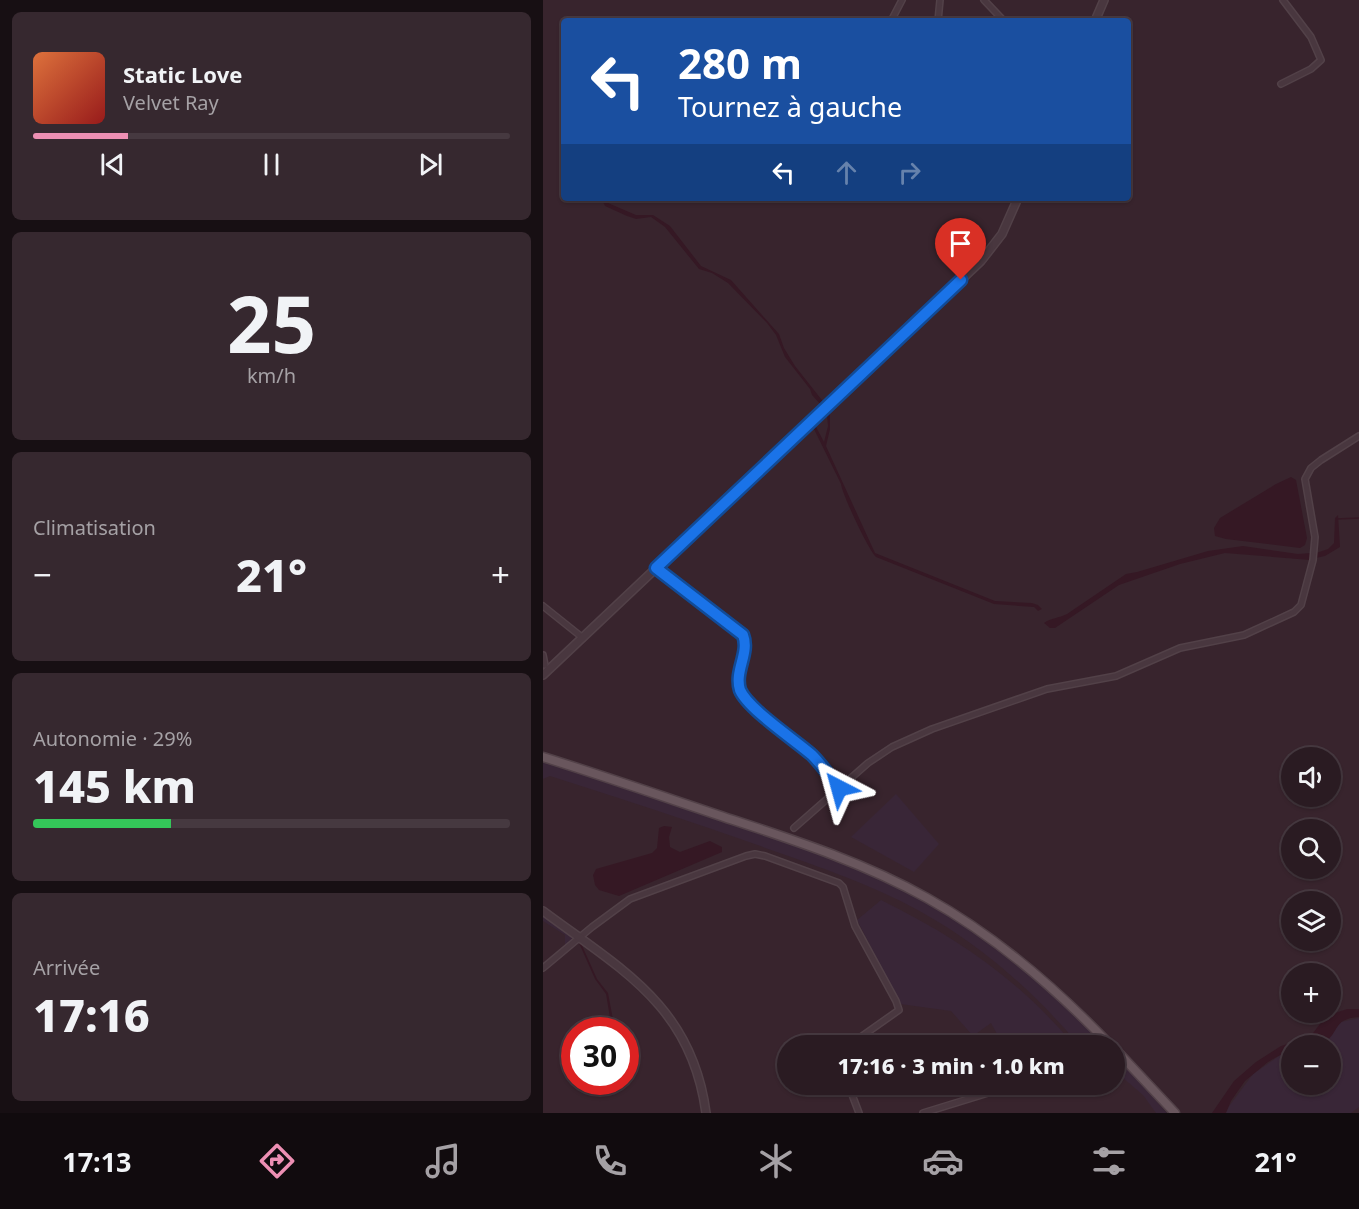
<!DOCTYPE html>
<html lang="fr">
<meta charset="utf-8">
<style>
body{margin:0;font-family:"Noto Sans",sans-serif;background:#36282f;color:#f1f3f6;height:100vh;display:flex;flex-direction:column;font-size:22px;white-space:nowrap}
*{box-sizing:border-box;margin:0}
p{font-size:20px;color:#a5a1a5}
.icon{flex:none;width:33px;height:33px;fill:none;stroke:currentColor;stroke-width:2;stroke-linecap:round;stroke-linejoin:round}
.map{position:relative;flex:1;overflow:hidden}
.drawer{display:flex;flex-direction:column;gap:12px;padding:12px;background:#170f13;width:543px}
.drawer>*{flex:none}
.hud{position:absolute;left:18px;top:18px;width:570px;height:183px;border-radius:6px;box-shadow:0 2px 4px #0004,0 0 0 2px #463940;background:#1a4fa0;color:#fff;overflow:hidden}
.controls{position:absolute;left:738px;top:747px;display:grid;gap:12px}
.controls a{display:grid;place-items:center;width:60px;height:60px;border-radius:50%;background:#2a1b22;box-shadow:0 2px 4px #0004,0 0 0 2px #463940;font-size:30px}
.speed{position:absolute;left:18px;top:1017px;display:flex;gap:12px;font-size:30px;font-weight:700;text-align:center}
.speed>*{display:grid;place-content:center;width:78px;height:78px;border-radius:50%;background:#2a1b22;box-shadow:0 2px 4px #0004,0 0 0 2px #463940;line-height:1}
.speed .limit{border:9px solid #d22;background:#fff;color:#111}
.pin{position:absolute;display:grid;place-items:center;width:51px;height:51px;color:#fff;margin:-62px -26px;border-radius:50% 50% 50% 0;rotate:-45deg;box-shadow:0 0 6px #0007}
.pin .icon{rotate:45deg}
.me{position:absolute;width:66px;margin:-33px;rotate:321deg;stroke-linejoin:round;filter:drop-shadow(0 0 4px #0008)}
.turn{display:flex;align-items:center;gap:21px;height:126px;padding:0 18px;font-size:27px}
.turn .icon{width:78px;height:78px;stroke-width:2.5}
.turn b{display:block;font-size:42px;line-height:51px}
.lanes{display:flex;align-items:center;height:57px;padding:0 18px;background:#0003;justify-content:center;gap:30px;direction:ltr}
.lanes .off{opacity:.35}
.big{font-size:45px;font-weight:800;line-height:1.1}
.drawer .card{flex:1;display:flex;flex-direction:column;justify-content:center;gap:9px;min-width:0;padding:0 21px;border-radius:9px;background:#36282f}
.drawer .dial{align-items:center;gap:0}
.dial b{font-size:78px;line-height:1}
.song{display:flex;align-items:center;gap:18px}
.cover{width:72px;height:72px;border-radius:9px;background:linear-gradient(135deg,hsl(20 70% 55%),hsl(0 70% 35%))}
.played{height:6px;border-radius:3px;background:linear-gradient(90deg,#ed8fb3 20%,#463940 20%)}
.keys{display:flex;justify-content:space-around;direction:ltr}
.heat{display:flex;justify-content:space-between;align-items:center;font-size:33px;direction:ltr}
.charge{height:9px;border-radius:4px;background:linear-gradient(90deg,#34c759 29%,#463940 0)}
.trip{position:absolute;left:234px;top:1035px;width:348px;height:60px;border-radius:30px;background:#2a1b22;box-shadow:0 2px 4px #0004,0 0 0 2px #463940;font-weight:800;line-height:60px;text-align:center}
.dock{display:flex;height:96px;justify-content:space-around;align-items:center;background:#110b0e;color:#a5a1a5}
.dock .icon{width:42px;height:42px}
.dock .on{color:#ed8fb3}
.dock b{font-size:27px;color:#f1f3f6}
main{display:flex;flex:1;min-height:0}
.map>svg:first-child{display:block}
.green{fill:#392637}
.water{fill:#351824}
.lines{fill:none;stroke-linecap:round;stroke-linejoin:round}
.stream{stroke:#351824;stroke-width:1.5}
.minor-casing{stroke:#524148;stroke-width:8}
.tertiary-casing{stroke:#524148;stroke-width:10}
.primary-casing{stroke:#524148;stroke-width:11}
.minor{stroke:#49373f;stroke-width:5}
.tertiary{stroke:#49373f;stroke-width:7}
.primary{stroke:#69565d;stroke-width:8}
.route-casing{stroke:#114b97;stroke-width:15}
.route{stroke:#1a73e8;stroke-width:10}
</style>
<main>
<section class="drawer">
<div class="card">
<div class="song"><i class="cover"></i><div><b>Static Love</b><p>Velvet Ray</p></div></div>
<div class="played"></div>
<div class="keys"><svg class="icon" aria-label="previous" viewBox="0 0 24 24"><path d="M18 5L8 12l10 7zM5 5v14"/></svg><svg class="icon" aria-label="pause" viewBox="0 0 24 24"><path d="M8 5v14M16 5v14"/></svg><svg class="icon" aria-label="next" viewBox="0 0 24 24"><path d="M6 5l10 7-10 7zM19 5v14"/></svg></div>
</div>
<div class="card dial"><b>25</b><p>km/h</p></div>
<div class="card"><p>Climatisation</p>
<div class="heat"><a>−</a><b class="big">21°</b><a>+</a></div>
</div>
<div class="card"><p>Autonomie · 29%</p><b class="big">145 km</b><div class="charge"></div></div>
<div class="card"><p>Arrivée</p><b class="big">17:16</b></div>
</section>
<div class="map">
<svg width="816" height="1113" viewBox="0 0 816 1113">
<rect width="100%" height="100%" fill="#38242d"/>
<g class="green">
<path d="M 0,762 C 61,780 121,801 181,821 C 255,846 331,870 398,911 C 462,949 510,993 562,1045 L 536,1045 C 496,998 451,956 397,923 C 346,891 288,871 231,851 C 157,824 82,800 7,776 L 0,779 Z"/>
<path d="M 353,794 L 396,844 L 371,872 L 308,837 Z"/>
<path d="M 338,900 C 415,938 475,979 531,1045 L 460,1045 L 448,1023 L 430,1036 L 408,1011 L 357,1004 L 314,920 Z"/>
<path d="M 0,915 L 30,937 L 22,946 L 22,935 L 0,921 Z"/>
<path d="M 816,1018 L 816,1107 L 808,1113 L 681,1113 L 710,1074 L 745,1050 L 748,1049 L 748,1084 L 788,1084 L 788,1046 L 766,1045 L 781,1042 L 798,1022 Z"/>
<path d="M 572,1055 L 624,1113 L 613,1113 L 600,1095 L 572,1071 Z"/>
</g>
<g class="water">
<path d="M 58,198 L 63,198 L 65,203 L 93,215 L 110,215 L 127,226 L 158,266 L 188,280 L 236,334 L 241,348 L 252,366 L 282,404 L 279,406 L 269,395 L 267,389 L 242,357 L 233,335 L 224,323 L 185,283 L 169,273 L 156,269 L 122,227 L 108,217 L 93,219 L 84,216 L 62,206 Z"/>
<path d="M 287,414 L 287,429 L 283,446 L 332,553 L 452,601 L 489,603 L 495,605 L 499,609 L 495,611 L 491,607 L 451,604 L 333,557 C 325,549 299,494 298,484 L 270,427 L 272,425 L 281,442 L 285,426 L 284,415 Z"/>
<path d="M 748,477 L 753,480 L 764,538 L 762,545 L 757,548 L 683,539 L 672,536 L 671,528 L 677,518 L 733,484 Z"/>
<path d="M 795,515 L 797,547 L 782,556 L 773,558 L 773,553 L 785,549 L 791,543 L 792,518 Z"/>
<path d="M 700,546 L 755,554 L 768,553 L 767,560 L 682,553 L 637,564 L 576,585 L 512,628 L 507,628 L 501,623 C 508,618 516,618 524,614 L 583,574 L 594,572 L 665,551 Z"/>
<path d="M 121,826 L 129,827 L 126,837 L 127,847 L 137,852 L 167,841 L 179,847 L 179,852 L 76,896 L 56,890 L 52,885 L 50,875 L 53,869 L 109,853 L 114,848 L 116,828 Z"/>
<path d="M 37,941 L 54,979 L 65,993 L 72,1030 L 69,1030 L 63,994 L 52,979 L 36,943 Z"/>
<path d="M 804,1009 L 816,1009 L 816,1017 C 787,1019 798,1035 778,1044 C 770,1048 757,1046 748,1046 L 748,1049 L 725,1062 L 702,1081 L 688,1101 L 683,1113 L 669,1113 L 691,1081 L 713,1062 L 738,1046 L 767,1037 L 783,1016 Z"/>
</g>
<g class="lines">
<path class="stream" d="M 794,519 L 816,518"/>
<g class="minor-casing">
<g id="minor">
<path d="M 441,0 L 461,21"/>
<path d="M 348,21 L 359,0"/>
<path d="M 395,21 L 397,0"/>
<path d="M 738,84 L 768,69 L 778,60 L 768,37 L 740,0"/>
<path d="M 113,568 L 200,635 C 207,653 191,671 197,690 C 205,709 252,740 269,755 C 279,765 287,777 296,788"/>
<path d="M 0,606 L 40,638"/>
<path d="M 0,655 L 2,665"/>
<path d="M 251,828 L 325,763 L 349,747 L 389,729 L 504,689 L 573,676 L 637,648 L 701,635 L 751,612 L 758,605 L 770,560 L 772,537 L 762,479 L 768,468 L 778,460 L 816,436"/>
<path d="M 0,968 L 49,927 L 87,899 L 203,856 L 212,854 L 222,856 L 296,883 L 300,887 L 312,926 L 353,1001 L 356,1010 L 305,1046"/>
<path d="M 305,1084 L 316,1113"/>
<path d="M 380,1113 L 445,1093 L 482,1087"/>
</g>
</g>
<g class="tertiary-casing">
<g id="tertiary">
<path d="M 552,21 L 561,0"/>
<path d="M 0,675 L 438,261 L 459,234 L 475,198"/>
<path d="M 0,911 C 78,969 149,1006 163,1113"/>
</g>
</g>
<g class="primary-casing">
<g id="primary">
<path d="M 0,757 C 64,777 127,799 190,820 C 257,842 323,864 384,898 C 454,937 513,988 568,1046"/>
<path d="M 572,1049 L 632,1113"/>
</g>
</g>
<use href="#minor" class="minor"/>
<use href="#tertiary" class="tertiary"/>
<use href="#primary" class="primary"/>
</g>
<g class="lines">
<g class="route-casing">
<path id="route" d="M 296,788 C 287,777 279,765 269,755 C 252,740 205,709 197,690 C 191,671 207,653 200,635 L 113,568 L 418,280"/>
</g>
<use href="#route" class="route"/>
</g>
</svg>
<div class="controls">
<a><svg class="icon" aria-label="sound" viewBox="0 0 24 24"><path d="M4 9h4l5-4v14l-5-4H4zM17 9q2 3 0 6"/></svg></a>
<a><svg class="icon" aria-label="search" viewBox="0 0 24 24"><circle cx="10" cy="10" r="6"/><path d="M15 15l6 6"/></svg></a>
<a><svg class="icon" aria-label="layers" viewBox="0 0 24 24"><path d="M12 4l9 5-9 5-9-5zM3 14l9 5 9-5"/></svg></a>
<a>+</a>
<a>−</a>
</div>
<div class="speed"><div class="limit">30</div></div>
<div class="pin" style="left:418px;top:280px;background:#d93025"><svg class="icon" aria-label="arrive" viewBox="0 0 24 24"><path d="M6 21V4h12l-3 4 3 4H6"/></svg></div>
<svg class="me" style="left:296px;top:788px" viewBox="-20 -20 40 40"><path d="M0-17L14 15 0 8-14 15z" fill="#1a73e8" stroke="#fff" stroke-width="4"/></svg>
<div class="trip">17:16 · 3 min · 1.0 km</div>
<div class="hud">
<div class="turn"><svg class="icon" aria-label="left" viewBox="0 0 24 24"><path d="M17 20v-9H6M10 6l-5 5 5 5"/></svg><div><b>280 m</b>Tournez à gauche</div></div>
<div class="lanes"><svg class="icon" aria-label="left" viewBox="0 0 24 24"><path d="M17 20v-9H6M10 6l-5 5 5 5"/></svg><svg class="icon off" aria-label="ahead" viewBox="0 0 24 24"><path d="M12 20V5M6 11l6-6 6 6"/></svg><svg class="icon off" aria-label="right" viewBox="0 0 24 24"><path d="M7 20v-9h11M14 6l5 5-5 5"/></svg></div>
</div>
</div>
</main>
<nav class="dock">
<b>17:13</b>
<svg class="icon on" aria-label="directions" viewBox="0 0 24 24"><path d="M12 3l9 9-9 9-9-9zM9 14v-3h6M13 9l2 2-2 2"/></svg>
<svg class="icon" aria-label="music" viewBox="0 0 24 24"><path d="M9 18V5l10-2v13"/><circle cx="6" cy="18" r="3"/><circle cx="16" cy="16" r="3"/></svg>
<svg class="icon" aria-label="phone" viewBox="0 0 24 24"><path d="M5 4h4l2 5-3 2q2 4 5 5l2-3 5 2v4C11 20 4 13 5 4z"/></svg>
<svg class="icon" aria-label="climate" viewBox="0 0 24 24"><path d="M12 3v18M4 7l16 10M4 17L20 7"/></svg>
<svg class="icon" aria-label="car" viewBox="0 0 24 24"><path d="M5 17H2v-5l4-1 3-4h7l3 4 3 1v5h-3M9 17h6M6 11h13"/><circle cx="7" cy="17" r="2"/><circle cx="17" cy="17" r="2"/></svg>
<svg class="icon" aria-label="filters" viewBox="0 0 24 24"><path d="M4 7h16M4 17h16"/><circle cx="9" cy="7" r="2"/><circle cx="15" cy="17" r="2"/></svg>
<b>21°</b>
</nav>
